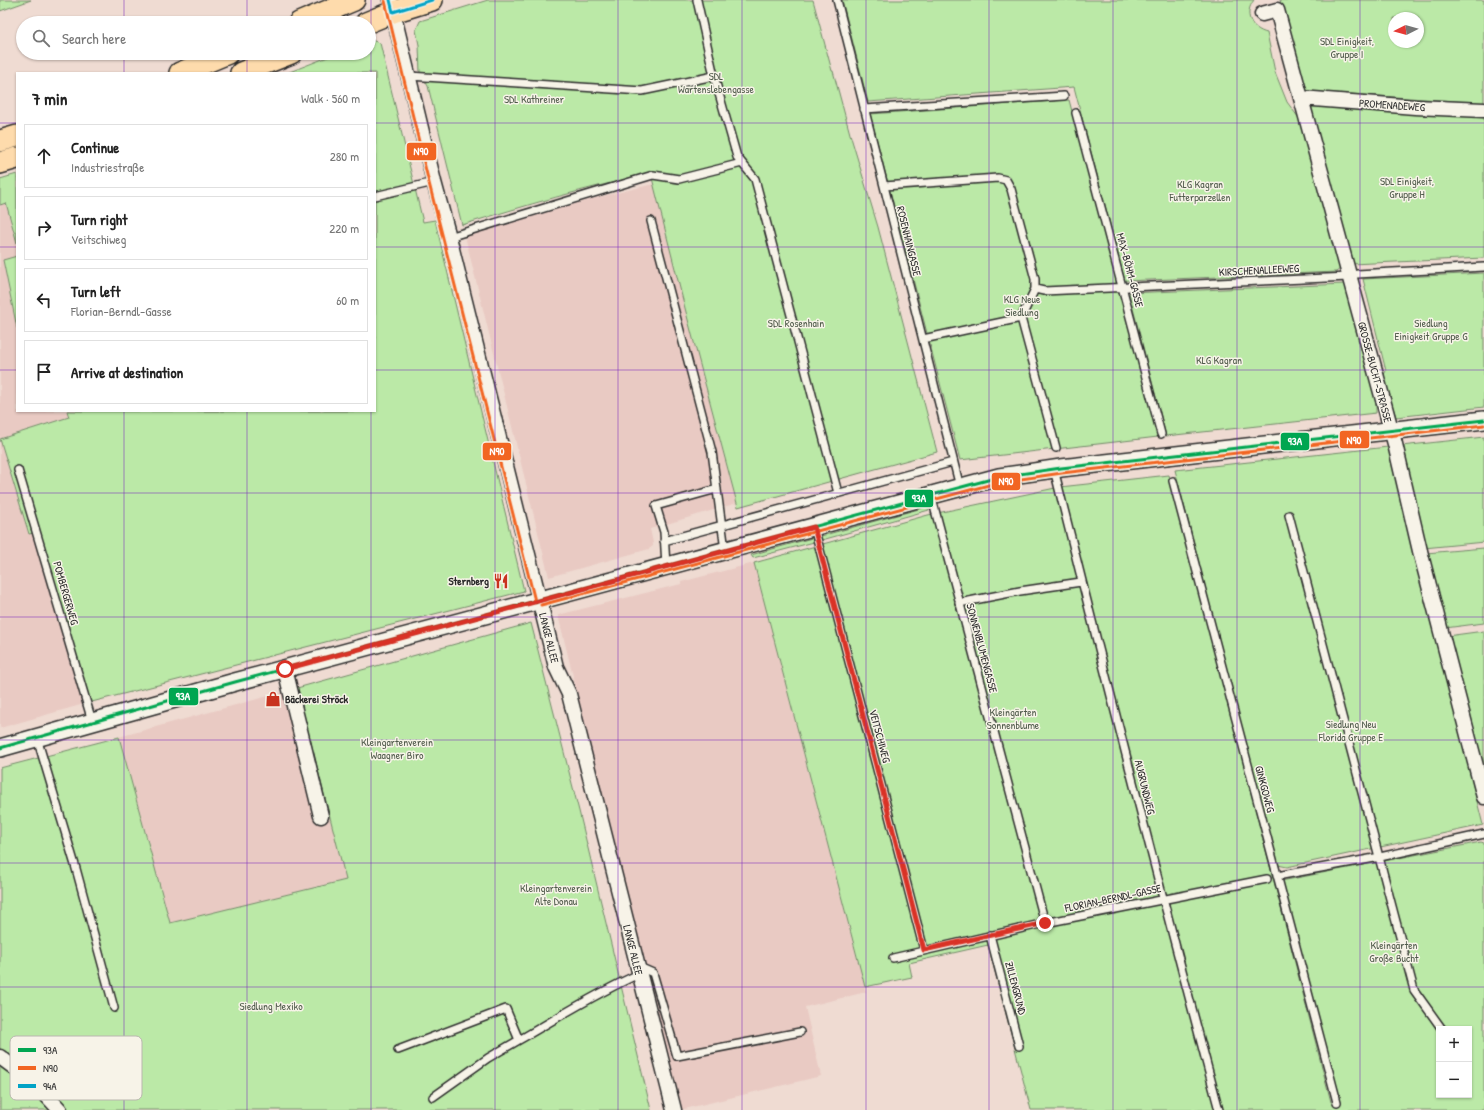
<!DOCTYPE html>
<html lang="en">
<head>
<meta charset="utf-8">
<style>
  body { margin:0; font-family:"Patrick Hand",sans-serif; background:#f6f6f6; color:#222 }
  .controls { position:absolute; right:12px; bottom:12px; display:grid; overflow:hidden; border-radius:0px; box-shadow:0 1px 3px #0004 }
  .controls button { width:36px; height:36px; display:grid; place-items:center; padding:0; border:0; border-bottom:1px solid #e0e0e0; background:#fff; color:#222; font:20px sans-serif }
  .compass { position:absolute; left:1388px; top:12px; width:36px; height:36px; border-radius:50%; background:#fff; box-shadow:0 1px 3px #0004; rotate:264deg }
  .stop { position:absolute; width:12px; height:12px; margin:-9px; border:3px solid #d93025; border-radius:50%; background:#fff }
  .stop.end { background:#d93025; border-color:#fff; box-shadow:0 1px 4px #0008 }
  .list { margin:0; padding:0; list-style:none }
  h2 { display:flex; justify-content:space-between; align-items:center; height:52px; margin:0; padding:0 16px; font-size:17px }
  h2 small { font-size:13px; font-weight:400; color:#767676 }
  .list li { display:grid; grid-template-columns:26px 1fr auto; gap:12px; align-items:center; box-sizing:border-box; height:64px; margin:0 8px 8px; padding:0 8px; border:1px solid #e0e0e0; border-radius:0px }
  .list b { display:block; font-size:15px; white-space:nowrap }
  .list p { margin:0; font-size:13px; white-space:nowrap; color:#767676 }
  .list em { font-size:13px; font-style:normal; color:#767676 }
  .icon { flex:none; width:22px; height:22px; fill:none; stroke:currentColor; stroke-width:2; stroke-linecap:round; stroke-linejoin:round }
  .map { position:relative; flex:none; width:1484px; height:1110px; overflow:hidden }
  .search { position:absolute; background:#fff; box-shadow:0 1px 3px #0004; left:16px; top:16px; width:360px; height:44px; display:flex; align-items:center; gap:10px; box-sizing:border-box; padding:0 14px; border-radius:22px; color:#767676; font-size:15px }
  .panel { position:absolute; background:#fff; box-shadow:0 1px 3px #0004; left:16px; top:72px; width:360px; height:340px; border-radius:0px }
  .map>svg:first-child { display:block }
</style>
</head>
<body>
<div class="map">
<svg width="1484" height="1110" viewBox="0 0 1484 1110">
  <rect width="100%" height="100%" fill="#efdbd2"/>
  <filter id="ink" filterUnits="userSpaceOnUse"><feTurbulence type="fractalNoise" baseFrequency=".025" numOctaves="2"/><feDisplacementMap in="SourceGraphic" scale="8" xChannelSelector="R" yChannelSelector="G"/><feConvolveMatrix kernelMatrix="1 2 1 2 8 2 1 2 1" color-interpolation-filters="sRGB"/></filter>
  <g filter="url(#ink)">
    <path fill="#e9cac3" d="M17 174V411H67L69 417 0 439 29 534 34 533 84 704 0 728V179Z
      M654 184 687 316 737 503 650 529 653 543V546L649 549 549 577 465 236 599 197Z
      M754 563 866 992 805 1007 821 1076 680 1110 558 615 681 584V582Z
      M297 688 347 880 170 923 119 737Z"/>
    <path fill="#bbe9a7" stroke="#738a69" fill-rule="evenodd" d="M0 0H31L0 11Z
      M488 0H813L832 71H833L850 134 878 227 937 452 738 507 687 316 651 174C587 187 524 206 462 225L428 86 420 73 419 45 416 30 420 21Z
      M842 0H1254C1243 14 1251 29 1267 33L1275 72 1287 102 1301 121 1340 269 1336 272 1125 281 1074 87 868 102Z
      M1280 0H1484V103L1305 91ZM1394 18H1418V42H1394Z
      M371 40 380 43 423 222 435 220 524 591 84 704 34 533 29 534 0 439 69 417 67 411H375V73H287L338 53H369V41Z
      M1069 100 1158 437 960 460 870 114Z
      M1308 105 1421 114 1484 117V258L1351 264Z
      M17 174V243L6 203 0 205V179Z
      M17 256V328L3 260Z
      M1484 273V407L1396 417 1383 376 1386 371 1363 279Z
      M1345 284 1376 402V413L1166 436 1129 293Z
      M1484 437V542L1424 548 1401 446Z
      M1388 447 1483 825 1287 867 1278 865 1252 768 1175 470Z
      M1169 475 1331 1102 1341 1101 1281 881 1481 842 1484 843V1110H1031L988 945 909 963 912 977 865 987 754 563 928 515 1060 487ZM1439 1029H1469V1095H1439Z
      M926 507 928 508 929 510 822 540 821 536Z
      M812 538 814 542 753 558 751 555Z
      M1484 548V623L1445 628 1426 553Z
      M531 623 579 811 651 1110H68L37 1077 0 1049V768L119 737 170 923 346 880 297 688Z
      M1484 631V779L1447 636Z
      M0 1067 33 1091 50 1110H0Z"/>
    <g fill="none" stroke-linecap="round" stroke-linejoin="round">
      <defs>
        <path id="service" d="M697 0 714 76 737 157 755 179 838 493
          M837 0 960 487
          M409 76 642 91 714 76
          M864 109 1064 96
          M1076 113 1161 434
          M884 186 998 178 1006 180 1011 189 1035 279V289L1021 318 1056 448
          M375 196 434 182
          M651 221 712 452 725 550
          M449 237 653 175 679 179 742 163
          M1035 289 1044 291 1349 277 1357 274 1484 267
          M923 339 1021 318
          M1054 469C1107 683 1162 897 1219 1110
          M18 470 92 721
          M1173 481 1337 1102
          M931 495 1045 923
          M1289 515 1414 990 1442 1029
          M814 527 924 950
          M664 541 953 462
          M666 566 664 532 656 506 717 489
          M959 603 1020 591 1081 582
          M37 738 75 865 114 1008
          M1277 876 1380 857 1484 834
          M990 935 1019 1046
          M893 958 1045 923 1267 879
          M637 966 653 973 677 1056 800 1032
          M398 1050 506 1009 519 1040C559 1017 598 992 639 974
          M433 1097 488 1058 519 1040"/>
        <path id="minor" d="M390 0 434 182 449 237 556 667 569 694 674 1110
          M1262 14 1277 10 1395 444 1420 551 1484 797
          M1301 98 1415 107 1484 110
          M285 669 321 816
          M0 1057 35 1083 60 1110"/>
        <path id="tertiary" d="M0 748 235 682 999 477 1061 468 1484 420"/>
        <path id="primary" d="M299 23 354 0
          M366 23 393 12 432 0
          M180 73 228 53
          M241 73 291 53
          M0 141 17 136
          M0 163 17 158"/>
      </defs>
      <use href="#service" stroke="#2b2b2b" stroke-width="10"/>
      <use href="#minor" stroke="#2b2b2b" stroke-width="17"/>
      <use href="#tertiary" stroke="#2b2b2b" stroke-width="20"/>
      <use href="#primary" stroke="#2b2b2b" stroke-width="24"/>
      <use href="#service" stroke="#f7f3e8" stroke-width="7"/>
      <use href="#minor" stroke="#f7f3e8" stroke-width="14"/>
      <use href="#tertiary" stroke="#f7f3e8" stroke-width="17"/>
      <use href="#primary" stroke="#fedbac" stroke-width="21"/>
      <defs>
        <path id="bus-1" d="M0 748 235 682 999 477 1061 468 1484 420"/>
        <path id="bus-2" d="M385 1 429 183 535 601
          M541 605 1000 482 1062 473 1484 425"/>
        <path id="bus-3" d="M390 0 393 12 432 0"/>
      </defs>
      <use href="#bus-1" stroke="#f7f3e8" stroke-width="6"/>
      <use href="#bus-2" stroke="#f7f3e8" stroke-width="6"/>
      <use href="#bus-3" stroke="#f7f3e8" stroke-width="6"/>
      <use href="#bus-1" stroke="#00a651" stroke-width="3"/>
      <use href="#bus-2" stroke="#f26522" stroke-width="3"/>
      <use href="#bus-3" stroke="#02a3c6" stroke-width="3"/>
    </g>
  </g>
  <g fill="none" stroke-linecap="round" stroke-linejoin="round" filter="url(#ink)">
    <path stroke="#d93025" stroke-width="5" d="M285 669 814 527 924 950 1045 923"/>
  </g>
  <path fill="none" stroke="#7b2cbf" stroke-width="1" stroke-opacity="0.55" d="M124 0V23M247 0V23M371 0V73M495 0V1110M618 0V1110M742 0V1110M866 0V1110M989 0V1110M1113 0V1110M1237 0V1110M1360 0V1110M124 53V73M247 53V73M0 123H17M375 123H1484M0 247H17M375 247H1484M0 370H17M375 370H1484M124 411V1110M247 411V1110M371 411V1110M0 493H1484M0 617H1484M0 740H1484M0 863H1484M0 987H1484"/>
  <defs>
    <symbol id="restaurant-bare" viewBox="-9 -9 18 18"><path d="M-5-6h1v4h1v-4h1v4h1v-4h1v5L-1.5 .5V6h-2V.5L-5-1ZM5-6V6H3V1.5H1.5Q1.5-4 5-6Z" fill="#c8321e" stroke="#f7f3e8" stroke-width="2.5" paint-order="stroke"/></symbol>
    <symbol id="shop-bare" viewBox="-9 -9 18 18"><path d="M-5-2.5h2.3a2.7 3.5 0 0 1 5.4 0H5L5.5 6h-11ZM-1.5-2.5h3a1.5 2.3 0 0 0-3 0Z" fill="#c8321e" stroke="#f7f3e8" stroke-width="2.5" paint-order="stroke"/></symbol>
  </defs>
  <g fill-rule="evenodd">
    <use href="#restaurant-bare" x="490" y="570" width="22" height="22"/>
    <use href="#shop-bare" x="262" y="688" width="22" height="22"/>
  </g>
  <g text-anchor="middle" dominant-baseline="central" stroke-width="3" stroke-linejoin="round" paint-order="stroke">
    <g font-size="11" fill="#4f5a4a" stroke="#f7f3e8">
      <text x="1347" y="41">SDL Einigkeit,<tspan x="1347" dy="13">Gruppe I</tspan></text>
      <text x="716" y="76">SDL<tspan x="716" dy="13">Wartenslebengasse</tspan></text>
      <text x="534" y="99">SDL Kathreiner</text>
      <text x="1407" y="181">SDL Einigkeit,<tspan x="1407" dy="13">Gruppe H</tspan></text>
      <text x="1200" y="184">KLG Kagran<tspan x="1200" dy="13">Futterparzellen</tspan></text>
      <text x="1022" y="299">KLG Neue<tspan x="1022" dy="13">Siedlung</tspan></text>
      <text x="796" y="323">SDL Rosenhain</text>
      <text x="1431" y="323">Siedlung<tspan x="1431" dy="13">Einigkeit Gruppe G</tspan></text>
      <text x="1219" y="360">KLG Kagran</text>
      <text x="1013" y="712">Kleingärten<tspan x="1013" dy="13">Sonnenblume</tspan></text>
      <text x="1351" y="724">Siedlung Neu<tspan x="1351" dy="13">Florida Gruppe E</tspan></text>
      <text x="397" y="742">Kleingartenverein<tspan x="397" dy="13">Waagner Biro</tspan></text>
      <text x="556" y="888">Kleingartenverein<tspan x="556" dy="13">Alte Donau</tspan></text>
      <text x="1394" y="945">Kleingärten<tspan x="1394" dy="13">Große Bucht</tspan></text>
      <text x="271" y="1006">Siedlung Mexiko</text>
    </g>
    <g font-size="11" fill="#2b2b2b" stroke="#f7f3e8">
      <text transform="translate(1392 105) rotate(4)">PROMENADEWEG</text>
      <text transform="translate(909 241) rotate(76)">ROSENHAINGASSE</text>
      <text transform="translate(1130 270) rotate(75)">MAX-BÖHM-GASSE</text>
      <text transform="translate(1259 270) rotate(-3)">KIRSCHENALLEEWEG</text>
      <text transform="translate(1375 372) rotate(75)">GROSSE-BUCHT-STRASSE</text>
      <text transform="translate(66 593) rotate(74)">POMBERGERWEG</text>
      <text transform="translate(549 638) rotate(76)">LANGE ALLEE</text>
      <text transform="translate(982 648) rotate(75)">SONNENBLUMENGASSE</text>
      <text transform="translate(880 736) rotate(75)">VEITSCHIWEG</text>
      <text transform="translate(1145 787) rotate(76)">AUGRUNDWEG</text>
      <text transform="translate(1265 789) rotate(75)">GINKGOWEG</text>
      <text transform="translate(1113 898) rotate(-12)">FLORIAN-BERNDL-GASSE</text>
      <text transform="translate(633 950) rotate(76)">LANGE ALLEE</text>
      <text transform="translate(1016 988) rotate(75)">ZILLENGRUND</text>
    </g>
    <g font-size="11" font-weight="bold" fill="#2b2b2b" stroke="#f7f3e8" text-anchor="end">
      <text x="489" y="581">Sternberg</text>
      <text x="285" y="699" text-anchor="start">Bäckerei Ströck</text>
    </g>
  </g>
  <rect x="10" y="1036" width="132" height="64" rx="6" fill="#f7f3e8" stroke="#bab7af" stroke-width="1"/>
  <rect x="18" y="1048" width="18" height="4" fill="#00a651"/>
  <rect x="18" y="1066" width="18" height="4" fill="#f26522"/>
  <rect x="18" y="1084" width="18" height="4" fill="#02a3c6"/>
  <g font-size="11" fill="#2b2b2b">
    <text x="43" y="1054">93A</text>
    <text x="43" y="1072">N90</text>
    <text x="43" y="1090">94A</text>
  </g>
  <g stroke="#f7f3e8" stroke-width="1.5">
    <rect x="406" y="142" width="31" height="19" rx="4" fill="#f26522"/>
    <rect x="1339" y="430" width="31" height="19" rx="4" fill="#f26522"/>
    <rect x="1280" y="432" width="30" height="19" rx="4" fill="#00a651"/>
    <rect x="482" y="442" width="30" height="19" rx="4" fill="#f26522"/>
    <rect x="991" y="472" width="30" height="19" rx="4" fill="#f26522"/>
    <rect x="904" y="489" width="30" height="19" rx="4" fill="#00a651"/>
    <rect x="168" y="687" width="31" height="19" rx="4" fill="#00a651"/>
  </g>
  <g font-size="11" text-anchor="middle" font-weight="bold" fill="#fff">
    <text x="421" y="155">N90</text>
    <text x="1354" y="444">N90</text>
    <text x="1295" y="445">93A</text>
    <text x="497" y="455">N90</text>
    <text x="1006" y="485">N90</text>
    <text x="919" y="502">93A</text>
    <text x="183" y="700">93A</text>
  </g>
</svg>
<div class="controls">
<button>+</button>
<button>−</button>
</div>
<svg class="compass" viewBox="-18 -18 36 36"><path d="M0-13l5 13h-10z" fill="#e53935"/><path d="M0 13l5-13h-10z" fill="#767676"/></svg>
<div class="stop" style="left:285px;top:669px"></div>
<div class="stop end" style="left:1045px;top:923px"></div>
<div class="search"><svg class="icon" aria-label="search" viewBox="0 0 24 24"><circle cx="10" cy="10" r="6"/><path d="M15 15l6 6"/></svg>Search here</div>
<section class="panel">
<h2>7 min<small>Walk · 560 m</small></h2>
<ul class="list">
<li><svg class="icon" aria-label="ahead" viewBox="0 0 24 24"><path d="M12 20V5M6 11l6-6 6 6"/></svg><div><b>Continue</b><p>Industriestraße</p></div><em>280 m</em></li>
<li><svg class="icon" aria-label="right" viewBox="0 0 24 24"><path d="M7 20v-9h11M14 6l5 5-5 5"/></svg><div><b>Turn right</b><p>Veitschiweg</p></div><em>220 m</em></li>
<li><svg class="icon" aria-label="left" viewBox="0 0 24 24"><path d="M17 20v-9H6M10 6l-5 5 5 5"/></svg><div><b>Turn left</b><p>Florian-Berndl-Gasse</p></div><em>60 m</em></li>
<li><svg class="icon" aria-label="arrive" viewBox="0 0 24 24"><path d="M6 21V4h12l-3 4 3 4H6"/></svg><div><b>Arrive at destination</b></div></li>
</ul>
</section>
</div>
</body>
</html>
